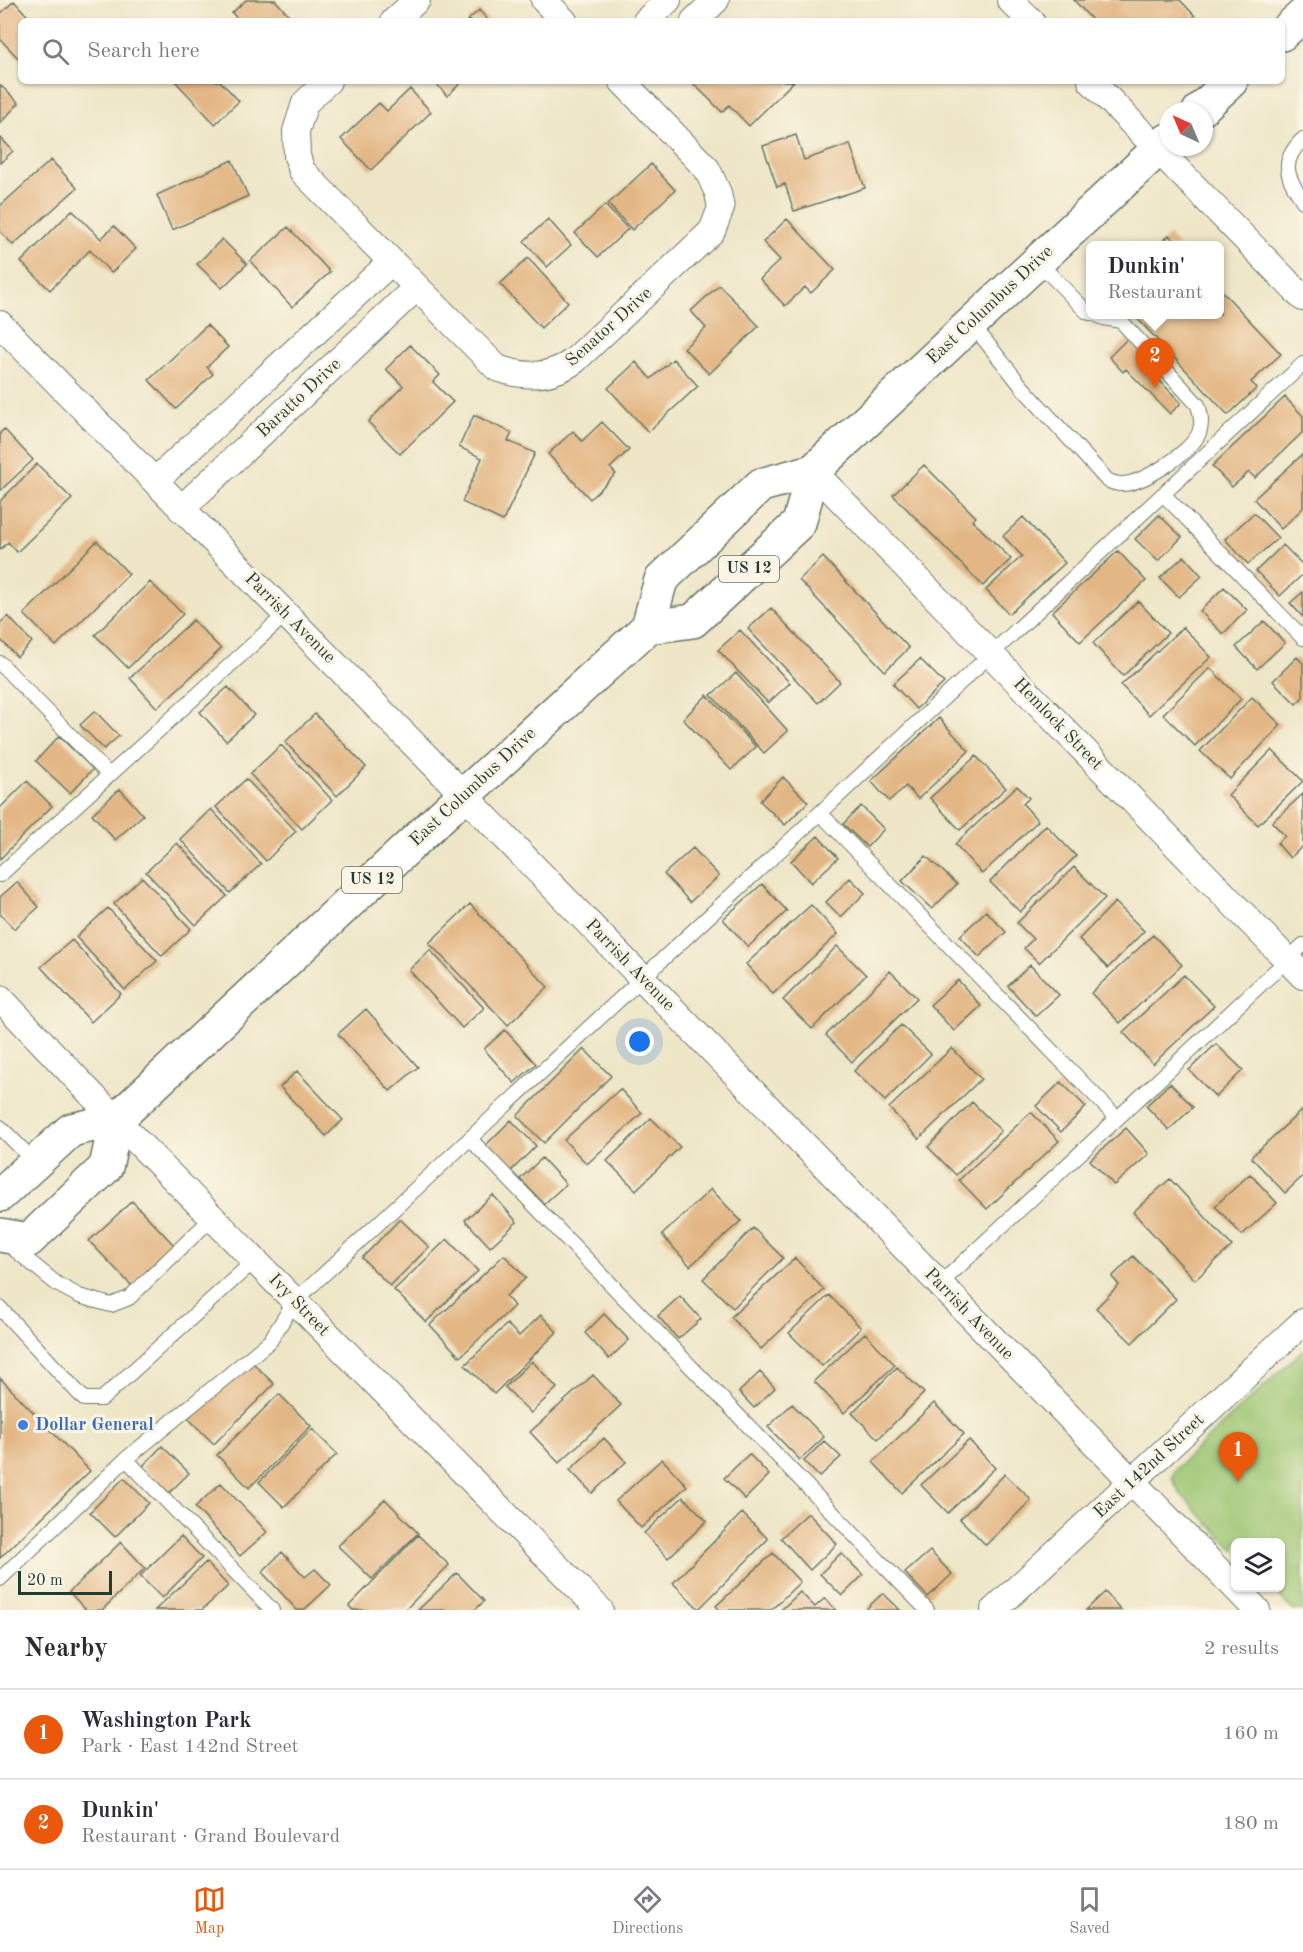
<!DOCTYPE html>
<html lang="en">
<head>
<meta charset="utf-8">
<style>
  body { margin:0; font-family:"Old Standard TT",serif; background:#f2f2f3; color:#2b2b33 }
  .controls { position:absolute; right:18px; bottom:18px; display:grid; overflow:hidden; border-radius:9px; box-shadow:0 2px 4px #0004 }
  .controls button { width:54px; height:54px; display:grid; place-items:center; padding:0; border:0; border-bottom:2px solid #e1e1e2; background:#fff; color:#2b2b33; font:30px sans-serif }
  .compass { position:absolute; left:1159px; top:102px; width:54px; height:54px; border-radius:50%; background:#fff; box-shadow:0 2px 4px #0004; rotate:316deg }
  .scale { position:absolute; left:18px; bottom:15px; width:94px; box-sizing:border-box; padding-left:6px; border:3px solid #1f3d34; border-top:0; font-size:16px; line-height:21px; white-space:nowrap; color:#1f3d34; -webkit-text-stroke:4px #fcf5e5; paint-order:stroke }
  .you { position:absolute; left:640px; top:1042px; width:21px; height:21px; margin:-15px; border:4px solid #fff; border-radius:50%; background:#1a73e8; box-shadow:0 0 0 9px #1a73e833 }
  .badge { display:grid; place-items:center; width:39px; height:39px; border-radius:50%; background:#ea580c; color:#fff; font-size:20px; font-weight:700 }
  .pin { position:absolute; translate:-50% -50px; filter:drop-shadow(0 2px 3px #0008) }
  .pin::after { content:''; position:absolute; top:32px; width:21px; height:18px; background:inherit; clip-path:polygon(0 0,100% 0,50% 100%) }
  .popup { position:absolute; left:1086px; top:241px; width:138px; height:78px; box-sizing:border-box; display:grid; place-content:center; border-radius:9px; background:#fff; filter:drop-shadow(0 2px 4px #0005); font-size:20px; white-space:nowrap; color:#7c7c81 }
  .popup b { font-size:22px; color:#2b2b33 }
  .popup::after { content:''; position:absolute; left:50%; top:100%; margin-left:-12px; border:12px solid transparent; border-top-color:#fff }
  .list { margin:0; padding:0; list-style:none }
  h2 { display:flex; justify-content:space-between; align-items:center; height:78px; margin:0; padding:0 24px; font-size:26px }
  h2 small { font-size:20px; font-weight:400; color:#7c7c81 }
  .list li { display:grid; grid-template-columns:39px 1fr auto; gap:18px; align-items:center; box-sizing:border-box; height:90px; padding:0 24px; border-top:2px solid #e1e1e2 }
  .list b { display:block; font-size:22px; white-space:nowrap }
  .list p { margin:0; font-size:20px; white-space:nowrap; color:#7c7c81 }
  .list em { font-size:20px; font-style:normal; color:#7c7c81 }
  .icon { flex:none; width:33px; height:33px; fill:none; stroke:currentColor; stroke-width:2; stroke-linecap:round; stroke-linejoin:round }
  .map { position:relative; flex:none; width:1303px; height:1610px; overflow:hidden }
  .search { position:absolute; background:#fff; box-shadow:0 2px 4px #0004; left:18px; right:18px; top:18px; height:66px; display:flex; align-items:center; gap:15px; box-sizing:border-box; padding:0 21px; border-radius:9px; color:#7c7c81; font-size:22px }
  .sheet { height:258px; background:#fff }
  nav { display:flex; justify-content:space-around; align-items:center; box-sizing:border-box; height:84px; border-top:2px solid #e1e1e2; background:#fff; font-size:16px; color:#7c7c81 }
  nav a { display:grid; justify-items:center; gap:3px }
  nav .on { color:#ea580c }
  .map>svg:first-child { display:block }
</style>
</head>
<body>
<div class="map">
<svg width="1303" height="1610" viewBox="0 0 1303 1610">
  <rect width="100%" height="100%" fill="#fcf5e5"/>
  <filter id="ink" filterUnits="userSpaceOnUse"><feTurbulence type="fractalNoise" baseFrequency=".0167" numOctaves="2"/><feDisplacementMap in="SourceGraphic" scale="12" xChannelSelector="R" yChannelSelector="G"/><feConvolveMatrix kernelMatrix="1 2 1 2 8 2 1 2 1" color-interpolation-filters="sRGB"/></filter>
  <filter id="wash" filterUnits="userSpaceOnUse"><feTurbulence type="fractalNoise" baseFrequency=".008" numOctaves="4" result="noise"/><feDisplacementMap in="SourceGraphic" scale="24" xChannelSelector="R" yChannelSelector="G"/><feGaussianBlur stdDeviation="1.35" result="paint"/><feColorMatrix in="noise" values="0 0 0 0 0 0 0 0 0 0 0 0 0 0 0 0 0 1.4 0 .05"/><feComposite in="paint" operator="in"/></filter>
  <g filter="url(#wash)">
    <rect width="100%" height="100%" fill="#eee6c7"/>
    <path fill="#9dc673" stroke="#5e8254" stroke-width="1.5" d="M1303 1350V1610H1293L1271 1588H1280V1542H1236L1235 1551 1179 1492 1172 1478 1174 1471 1182 1462Z"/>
    <g id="blocks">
      <path fill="#e3b785" d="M246 0H275L294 21H240L232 13Z
        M1074 0H1180L1195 16 1189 21H1093Z
        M14 1 32 21H21V61L0 39V14Z
        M479 10 489 21H467Z
        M175 81H220L239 101 215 124Z
        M434 81H463L447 96Z
        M695 81H794L749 126 729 105 722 112 693 83Z
        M0 85 19 103 0 123Z
        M410 89 431 112 371 170 341 139 379 103 387 111Z
        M796 135 804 160 850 144 865 188 794 211 785 184 777 187 763 146Z
        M0 137 13 151 0 163Z
        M51 160 77 188 13 245 0 231V206Z
        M232 160 248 196 172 230 157 195Z
        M651 164 675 190 632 230 608 204Z
        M605 205 628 229 598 257 575 233Z
        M72 210 101 239 114 226 136 249 111 273 90 250 50 290 21 262Z
        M548 219 571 245 547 267 524 241Z
        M787 219 835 270 811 293 805 287 785 306 760 279 780 260 763 242Z
        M288 227 330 272 292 307 250 261Z
        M1169 235 1179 246H1158Z
        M222 239 247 264 222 288 197 264Z
        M528 258 568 302 541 328 500 284Z
        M719 285 759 326 709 374 684 348 706 328 691 311Z
        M1220 289 1281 354 1251 382 1257 388 1228 415 1133 314H1220Z
        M207 325 228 347 207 367 213 374 176 409 149 380Z
        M1128 338 1144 354 1139 359 1181 403 1170 414 1126 369 1123 372 1109 357Z
        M410 345 440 375 433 382 453 402 400 454 368 422 403 386 386 369Z
        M673 359 698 386 648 432 608 388 636 362 651 379Z
        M1285 397 1303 416V432L1255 478 1249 472 1232 487 1212 466Z
        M474 415 512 433 508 441 535 453 503 521 462 502 482 458 459 447Z
        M602 422 629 450 610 468 616 474 590 499 548 454 573 431 582 441Z
        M4 429 33 460 0 491V433Z
        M1303 454V508L1281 529 1254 499Z
        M37 464 72 499 17 552 8 542 0 550V501Z
        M924 465 976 517 972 520 1011 559 983 586 893 495Z
        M1254 513 1278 538 1248 564 1225 539Z
        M1159 515 1182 537 1158 561 1135 539Z
        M1023 517 1065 563 1009 614 986 590 1022 556 1003 536Z
        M97 541 129 574 56 646 24 614Z
        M1283 545 1303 565V574L1280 596 1256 571Z
        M1118 551 1146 581 1080 642 1052 612Z
        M1184 556 1202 576 1179 597 1160 578Z
        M823 557 909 648 885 671 799 580Z
        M150 582 183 614 128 668 95 635Z
        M1224 587 1247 610 1223 634 1200 611Z
        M1303 592V617L1290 603Z
        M1138 601 1168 633 1123 676 1093 643Z
        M771 608 840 682 818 703 748 629Z
        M8 616 32 642 17 657 0 639V623Z
        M193 620 221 649 157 708 130 678Z
        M1264 621 1285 643 1257 669 1236 647Z
        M1183 627 1211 657 1149 715 1121 685Z
        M740 630 790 683 768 703 718 650Z
        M1297 657 1303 663V697L1296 704 1273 681Z
        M920 659 944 683 916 709 893 684Z
        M1210 668 1241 699 1195 746 1163 714Z
        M736 673 788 731 764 753 711 695Z
        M228 687 254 715 226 741 200 712Z
        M707 695 756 747 731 770 683 719Z
        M1252 697 1281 725 1230 779 1200 751Z
        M95 711 119 736 104 749 80 725Z
        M315 714 366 767 337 796 285 742Z
        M939 718 969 751 918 799 906 786 889 801 871 781Z
        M59 736 93 769 70 793 36 761Z
        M281 745 332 800 302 829 250 774Z
        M1272 750 1303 781 1258 825 1228 795Z
        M976 756 1006 788 960 830 930 798Z
        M783 777 808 802 785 825 760 801Z
        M246 779 296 831 266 861 216 807Z
        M27 781 52 806 0 859V808Z
        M1017 786 1029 798 1023 804 1038 821 982 874 955 844Z
        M120 789 143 815 115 840 92 814Z
        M1303 794V846L1290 858 1277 843 1285 836 1272 822Z
        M861 806 884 829 867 847 843 824Z
        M211 809 261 864 230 893 180 839Z
        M1046 825 1076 856 1020 912 990 882Z
        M818 836 838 858 811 883 791 861Z
        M177 843 227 896 196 925 146 872Z
        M693 848 719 876 690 902 664 874Z
        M926 856 957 884 932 909 902 881Z
        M1074 867 1105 898 1039 963 1024 948 1033 939 1017 923Z
        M142 877 191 929 162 956 114 904Z
        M850 878 865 893 841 917 826 902Z
        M17 882 39 907 14 929 0 914V897Z
        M762 884 787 911 748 947 723 919Z
        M1115 902 1144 931 1108 968 1079 939Z
        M470 904 548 987 508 1025 429 943Z
        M811 905 838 934 773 994 746 964Z
        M108 908 157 961 125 990 76 937Z
        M986 911 1006 932 979 957 960 936Z
        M1153 935 1182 965 1120 1023 1091 993Z
        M72 940 121 994 91 1022 41 967Z
        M837 946 866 975 812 1029 783 1000Z
        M430 950 484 1008 462 1028 409 970Z
        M1030 965 1059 995 1036 1016 1008 986Z
        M890 971 917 998 852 1062 826 1035Z
        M1184 975 1214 1006 1153 1064 1123 1032Z
        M958 980 981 1006 954 1031 930 1005Z
        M366 1009 418 1067 390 1091 338 1034Z
        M901 1025 931 1054 885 1101 854 1071Z
        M505 1030 536 1064 514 1083 484 1049Z
        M1216 1044 1243 1070 1216 1097 1189 1070Z
        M952 1048 981 1079 919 1139 889 1108Z
        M584 1049 611 1076 544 1143 517 1116Z
        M297 1071 343 1120 326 1136 280 1087Z
        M1061 1082 1086 1107 1061 1132 1036 1106Z
        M1170 1083 1193 1107 1169 1130 1146 1106Z
        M620 1089 642 1113 587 1164 564 1140Z
        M972 1102 1001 1131 956 1175 928 1147Z
        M1301 1111 1303 1176 1285 1193 1251 1157Z
        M1031 1112 1059 1141 987 1209 959 1180Z
        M651 1118 680 1147 636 1190 607 1161Z
        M511 1120 536 1146 510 1172 484 1147Z
        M1126 1128 1149 1154 1114 1185 1090 1160Z
        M542 1158 566 1184 544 1204 520 1179Z
        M1250 1174 1277 1203 1242 1235 1215 1206Z
        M1170 1179 1232 1246 1195 1280 1133 1212Z
        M711 1189 741 1221 690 1266 662 1235Z
        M493 1195 517 1222 490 1247 465 1220Z
        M132 1201 174 1245 132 1286 89 1241Z
        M400 1219 429 1247 390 1286 362 1258Z
        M753 1228 783 1258 733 1308 703 1279Z
        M447 1239 478 1271 426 1322 394 1290Z
        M504 1255 526 1278 506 1296 514 1306 460 1357 430 1325Z
        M1133 1256 1176 1299 1132 1343 1096 1308 1119 1285 1112 1277Z
        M795 1258 824 1290 761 1349 731 1317Z
        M829 1295 861 1328 822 1366 789 1333Z
        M680 1296 701 1319 678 1339 658 1316Z
        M604 1314 629 1340 609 1359 585 1333Z
        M541 1315 557 1332 494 1394 465 1365 507 1324 519 1336Z
        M865 1333 895 1365 844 1413 814 1381Z
        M249 1359 274 1384 214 1444 188 1418Z
        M532 1361 557 1388 531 1413 505 1387Z
        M897 1367 924 1393 878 1439 852 1413Z
        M760 1372 775 1388 754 1408 739 1392Z
        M593 1375 621 1405 559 1463 530 1432Z
        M0 1378 90 1471 0 1558Z
        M279 1394 311 1426 249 1488 217 1455Z
        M934 1403 964 1434 902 1493 873 1462Z
        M792 1404 824 1437 800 1460 768 1427Z
        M312 1429 337 1454 284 1507 259 1482Z
        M604 1438 626 1462 592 1493 570 1470Z
        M969 1440 995 1468 948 1513 921 1485Z
        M824 1441 841 1457 819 1477 804 1461Z
        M162 1446 189 1473 169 1493 142 1467Z
        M749 1454 769 1475 745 1499 724 1478Z
        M662 1459 687 1486 641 1528 616 1501Z
        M1005 1474 1031 1500 986 1545 960 1519Z
        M124 1478 149 1503 115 1537 90 1512Z
        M221 1483 267 1532 240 1556 195 1507Z
        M683 1497 707 1521 668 1558 644 1533Z
        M385 1499 418 1533 372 1579 338 1546Z
        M742 1513 768 1539 699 1609 673 1583Z
        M808 1513 837 1544 810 1570 781 1538Z
        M418 1535 449 1565 405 1610H353L349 1606Z
        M181 1536 202 1558 162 1598 140 1576Z
        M121 1542 145 1568 102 1610H86L69 1592Z
        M930 1551 952 1574 928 1597 905 1573Z
        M282 1552 305 1577 315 1569 331 1585 304 1610H297L262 1572Z
        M773 1553 800 1582 771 1610H720L716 1606Z
        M841 1553 863 1575 842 1596 820 1574Z
        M206 1562 228 1586 202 1610H155Z
        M457 1573 484 1601 475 1610H418Z
        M800 1592 815 1607 825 1598 836 1610H781Z
        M1105 1592 1121 1610H1086Z
        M883 1593 900 1610H869L867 1608Z"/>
    </g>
  </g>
  <g filter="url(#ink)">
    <use href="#blocks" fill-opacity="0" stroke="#677867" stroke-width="1.5"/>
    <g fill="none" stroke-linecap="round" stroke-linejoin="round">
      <defs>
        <path id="service" d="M1303 139C1279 162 1287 177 1303 201
          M1037 261 1086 311 1090 313
          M971 323 1023 388 1107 480C1111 482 1117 484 1121 484 1142 485 1191 452 1199 433 1203 423 1201 414 1198 405L1121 321 1104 318 1095 314
          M1163 494 1303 638
          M0 663 109 775
          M820 813 1117 1118
          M0 875 286 614
          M0 1127 36 1163
          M470 1139 927 1610
          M9 1245 57 1284 79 1296 111 1305 129 1298 213 1217
          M940 1284 1303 945
          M0 1308 84 1399H102L255 1260
          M126 1459 272 1610
          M0 1579 126 1459 270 1341 295 1301 1303 364"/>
        <path id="minor" d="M544 0 564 21
          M1010 0 1031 21
          M394 21 417 0
          M646 21 668 0
          M694 21 716 0
          M328 81 305 103 296 131 297 156 302 171 497 368C525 378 550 378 574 361L712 231 721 208 718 193 707 169 622 81
          M1091 81 1303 298
          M0 324 464 795 1257 1610
          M813 471 1303 976
          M155 481 391 262
          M181 509 417 287
          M0 998 116 1120 600 1610
          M994 1610 1303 1322"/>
        <path id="primary" d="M1282 34 1303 15
          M1199 111 1231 81
          M648 627 693 621 799 523 813 471
          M0 1195 71 1130 116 1120 464 795 648 627 661 580 761 485 813 471 1168 140
          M0 1235 29 1240 106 1167 116 1120"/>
      </defs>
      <use href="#service" stroke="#677867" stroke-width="16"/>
      <use href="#minor" stroke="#677867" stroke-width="28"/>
      <use href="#primary" stroke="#677867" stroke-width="36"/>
      <use href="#service" stroke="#fff" stroke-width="14"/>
      <use href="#minor" stroke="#fff" stroke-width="26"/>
      <use href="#primary" stroke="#fff" stroke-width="33"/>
    </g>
  </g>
  <circle fill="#3f7fe0" stroke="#fcf5e5" stroke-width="2" cx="23" cy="1425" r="6"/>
  <g text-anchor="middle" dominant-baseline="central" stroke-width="6" stroke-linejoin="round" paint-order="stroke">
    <g fill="#fcf5e5" stroke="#617469" stroke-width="1.5">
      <rect x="719" y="556" width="60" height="26" rx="4.5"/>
      <rect x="342" y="867" width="60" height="26" rx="4.5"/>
    </g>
    <g font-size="16" font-weight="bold" fill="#1f3d34">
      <text x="749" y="569">US 12</text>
      <text x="372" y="880">US 12</text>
    </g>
    <g font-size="18" fill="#1f3d34" stroke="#fcf5e5">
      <text transform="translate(990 305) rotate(-43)">East Columbus Drive</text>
      <text transform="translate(609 327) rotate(-42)">Senator Drive</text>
      <text transform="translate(299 398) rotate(-43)">Baratto Drive</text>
      <text transform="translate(290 618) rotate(45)">Parrish Avenue</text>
      <text transform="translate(1058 724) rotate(46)">Hemlock Street</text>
      <text transform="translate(473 787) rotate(-43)">East Columbus Drive</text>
      <text transform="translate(630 965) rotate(46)">Parrish Avenue</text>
      <text transform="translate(299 1305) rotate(46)">Ivy Street</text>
      <text transform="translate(969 1314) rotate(46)">Parrish Avenue</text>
      <text transform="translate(1149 1466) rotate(-43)">East 142nd Street</text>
    </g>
    <g font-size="18" font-weight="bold" fill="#366cbe" stroke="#fcf5e5" text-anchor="start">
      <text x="35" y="1425">Dollar General</text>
    </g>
  </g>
</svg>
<div class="controls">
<button><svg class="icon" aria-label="layers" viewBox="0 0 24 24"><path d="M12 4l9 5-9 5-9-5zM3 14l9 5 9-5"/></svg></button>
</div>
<svg class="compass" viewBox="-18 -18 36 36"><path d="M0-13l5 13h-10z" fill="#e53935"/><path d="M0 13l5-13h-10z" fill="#7c7c81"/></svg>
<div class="scale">20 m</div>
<div class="you"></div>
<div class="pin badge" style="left:1238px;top:1482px">1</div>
<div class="pin badge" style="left:1155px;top:388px">2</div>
<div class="popup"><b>Dunkin'</b>Restaurant</div>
<div class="search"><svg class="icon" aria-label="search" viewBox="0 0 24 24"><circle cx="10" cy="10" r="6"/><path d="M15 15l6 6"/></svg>Search here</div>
</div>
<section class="sheet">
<h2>Nearby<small>2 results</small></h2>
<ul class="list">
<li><span class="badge">1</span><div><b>Washington Park</b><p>Park · East 142nd Street</p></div><em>160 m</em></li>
<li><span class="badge">2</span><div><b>Dunkin'</b><p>Restaurant · Grand Boulevard</p></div><em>180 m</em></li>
</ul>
</section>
<nav>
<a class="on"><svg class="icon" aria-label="map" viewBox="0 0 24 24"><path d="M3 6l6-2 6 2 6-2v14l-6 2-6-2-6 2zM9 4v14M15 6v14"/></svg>Map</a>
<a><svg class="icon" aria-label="directions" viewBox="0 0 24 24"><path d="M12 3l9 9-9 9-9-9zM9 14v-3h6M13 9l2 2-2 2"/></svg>Directions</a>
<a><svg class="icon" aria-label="saved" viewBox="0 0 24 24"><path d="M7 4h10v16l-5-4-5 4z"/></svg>Saved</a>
</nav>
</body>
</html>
